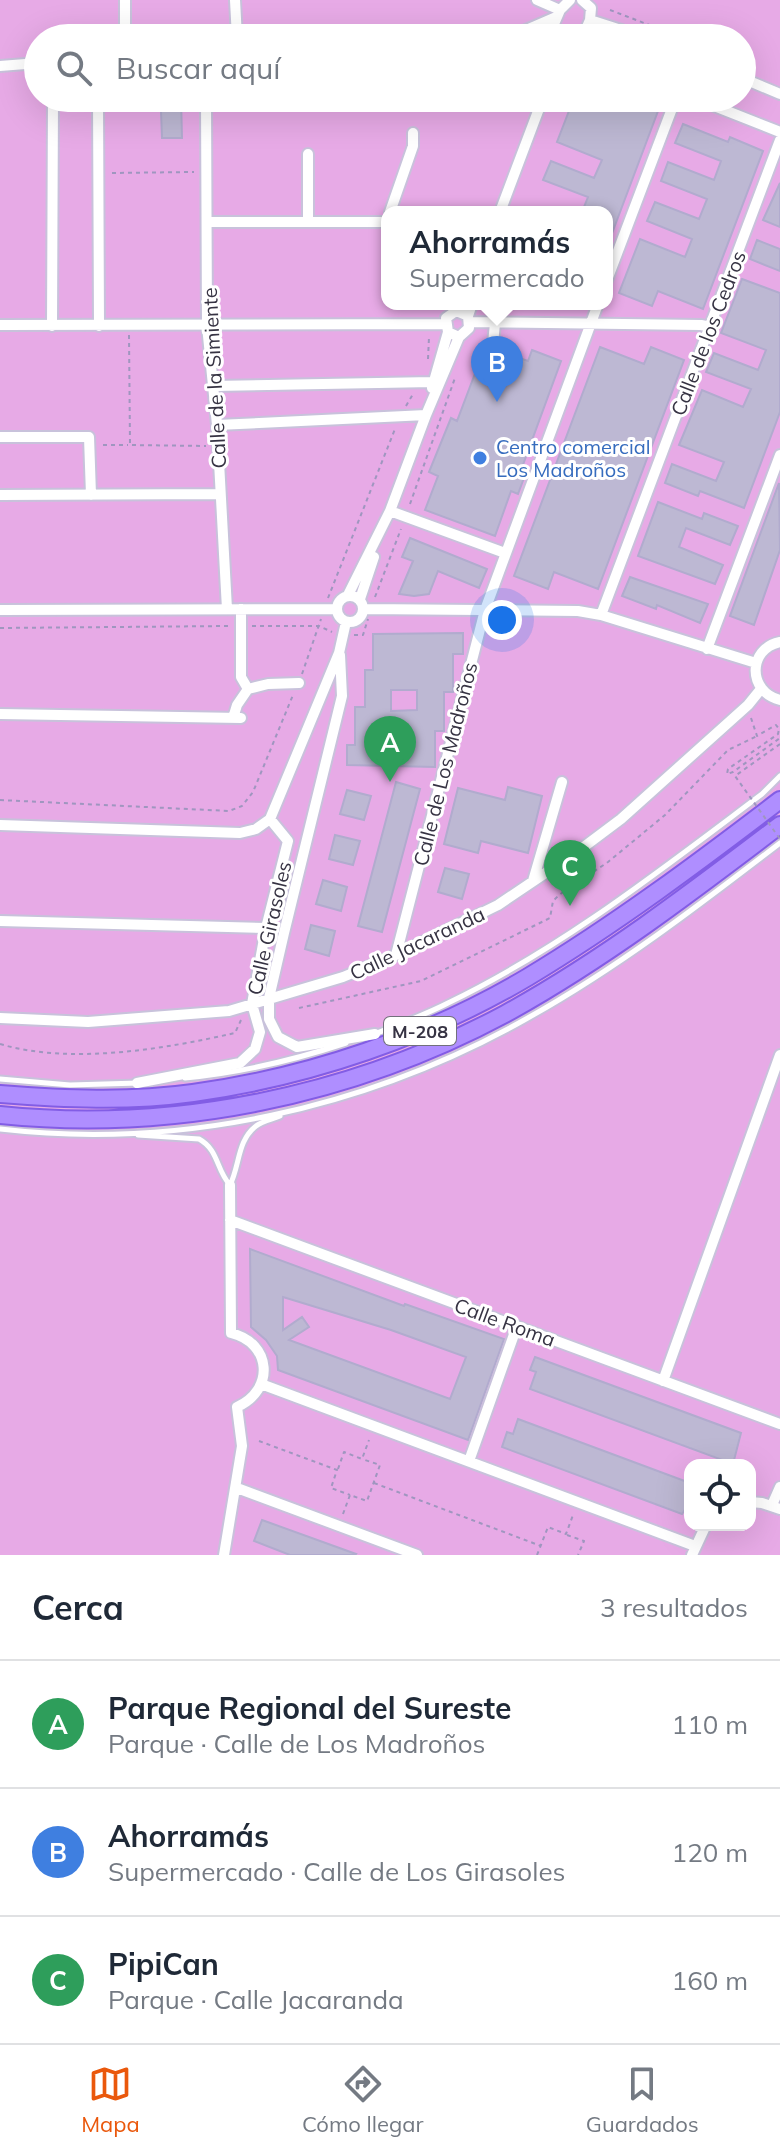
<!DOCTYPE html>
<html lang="es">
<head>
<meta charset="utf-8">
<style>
  body { margin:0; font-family:Mulish,sans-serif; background:#f2f2f3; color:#1f2937 }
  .controls { position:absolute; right:24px; bottom:24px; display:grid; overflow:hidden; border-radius:16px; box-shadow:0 8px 32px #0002 }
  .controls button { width:72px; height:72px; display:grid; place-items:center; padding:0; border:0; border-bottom:2px solid #e0e1e3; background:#fff; color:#1f2937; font:40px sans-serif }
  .you { position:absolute; left:502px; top:620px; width:28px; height:28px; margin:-20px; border:6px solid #fff; border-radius:50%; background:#1a73e8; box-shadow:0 0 0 12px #1a73e833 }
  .badge { display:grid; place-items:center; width:52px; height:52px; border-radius:50%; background:#ea580c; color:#fff; font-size:26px; font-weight:700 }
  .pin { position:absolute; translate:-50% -66px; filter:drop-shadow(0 2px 4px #0008) }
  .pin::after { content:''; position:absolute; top:42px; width:28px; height:24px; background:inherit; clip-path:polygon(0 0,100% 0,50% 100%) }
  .popup { position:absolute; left:381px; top:206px; width:232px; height:104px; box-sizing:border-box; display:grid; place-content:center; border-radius:16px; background:#fff; filter:drop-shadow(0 2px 6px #0005); font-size:26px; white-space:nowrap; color:#747a83 }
  .popup b { font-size:30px; color:#1f2937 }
  .popup::after { content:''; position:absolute; left:50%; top:100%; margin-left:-16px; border:16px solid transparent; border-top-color:#fff }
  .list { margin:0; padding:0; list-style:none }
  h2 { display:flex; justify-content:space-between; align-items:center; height:104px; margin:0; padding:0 32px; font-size:34px }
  h2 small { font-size:26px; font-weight:400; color:#747a83 }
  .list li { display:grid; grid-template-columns:52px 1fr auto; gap:24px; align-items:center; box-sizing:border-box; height:128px; padding:0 32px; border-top:2px solid #e0e1e3 }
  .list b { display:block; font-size:30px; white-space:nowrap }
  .list p { margin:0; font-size:26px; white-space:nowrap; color:#747a83 }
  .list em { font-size:26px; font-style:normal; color:#747a83 }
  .icon { flex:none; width:44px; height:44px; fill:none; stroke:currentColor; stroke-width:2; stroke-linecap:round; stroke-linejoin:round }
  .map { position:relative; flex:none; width:780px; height:1555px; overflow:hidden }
  .search { position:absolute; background:#fff; box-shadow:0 8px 32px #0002; left:24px; right:24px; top:24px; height:88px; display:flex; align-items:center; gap:20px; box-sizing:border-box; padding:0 28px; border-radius:44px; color:#747a83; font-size:30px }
  .sheet { height:488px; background:#fff }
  nav { display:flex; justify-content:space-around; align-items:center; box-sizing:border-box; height:112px; border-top:2px solid #e0e1e3; background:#fff; font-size:22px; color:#747a83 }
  nav a { display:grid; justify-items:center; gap:4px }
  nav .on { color:#ea580c }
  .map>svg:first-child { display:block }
</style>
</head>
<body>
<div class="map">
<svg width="780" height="1555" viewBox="0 0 780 1555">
  <rect width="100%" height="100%" fill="#e6e2f2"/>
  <path fill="#e7aae6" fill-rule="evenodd" d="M0 0H780V1555H0ZM38 38H742V98H38ZM387 212H607V304H387ZM690 1465H750V1525H690Z"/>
  <path fill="#bdb8d3" stroke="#b1abce" stroke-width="2" fill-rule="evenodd" d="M123 98H181L182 138H162L161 111 123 110Z
    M574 98H604L622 105 626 98 658 111 608 244 607 212H582L588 197 543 180 551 161 594 178 602 160 557 142Z
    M683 124 728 142 730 137 763 151 703 309 658 291 652 306 619 293 640 239 685 257 692 239 647 221 655 202 699 219 707 199 661 181 668 162 714 180 721 161 675 143Z
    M780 183V227L763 220Z
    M757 240 780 249V271L750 259Z
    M742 279 780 293V412L744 508 700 491 698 496 665 483 672 464 716 481 724 462 679 445 702 390 743 407 751 389 706 372 714 353 758 370 766 350 721 333Z
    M600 347 644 364 651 347 684 360 598 589 554 572 548 589 514 576Z
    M532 350 561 361 520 473 525 475 518 494 511 491 495 536 425 510 438 476 429 472 451 418 457 421 482 355 496 360 499 351 528 361Z
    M779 483 780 550 754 625 730 616Z
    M658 502 702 519 704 513 738 526 730 545 686 528 679 547 723 565 715 584 638 556Z
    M410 538 487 569 479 588 438 571 429 594 414 596 399 594 413 561 402 557Z
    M630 577 708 604 700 623 657 605 656 609 622 596Z
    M463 633V654H453V692H444V731H435V767L347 765V745H355V707H365V670H373V634ZM391 690H417V710L391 711ZM382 727H408V746H382Z
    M396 782 420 789 382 932 358 926Z
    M508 787 542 796 528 853 481 841 478 853 444 844 458 788 505 800Z
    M347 790 371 796 364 820 340 814Z
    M335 835 360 841 353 865 329 859Z
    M445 868 469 874 462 899 438 892Z
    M323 880 347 887 341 911 316 904Z
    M311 925 335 931 329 956 305 949Z
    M250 1249 404 1306 405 1304 504 1339 468 1440 278 1370 277 1356 266 1340 251 1327ZM283 1297 391 1330 466 1357 450 1399 289 1340 309 1327 302 1317 283 1330Z
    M535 1357 741 1433 733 1464 530 1389 536 1372 530 1370Z
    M518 1419 690 1483V1502L682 1514 502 1447 507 1432 513 1434Z
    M262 1520 356 1554 355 1555H290L254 1541Z"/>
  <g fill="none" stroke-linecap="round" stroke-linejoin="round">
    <defs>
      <path id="lane" d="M375 1034C399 1024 425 1015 448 1003 562 948 662 869 762 794L780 776
        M185 1078C239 1073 294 1060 346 1043
        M0 1079 70 1085 139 1083
        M0 1129C181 1150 368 1108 526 1019 616 969 698 906 780 843
        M138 1135 199 1139C219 1150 216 1170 230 1185 240 1165 237 1141 256 1126 262 1121 273 1119 280 1116"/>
      <path id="street" d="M125 0V38
        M235 0 237 38
        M537 0 560 10
        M590 20 646 38
        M482 38 512 36 556 17
        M563 38 558 34 554 24 560 10 570 0
        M582 38 590 20 591 8 582 0
        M0 66 38 63
        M742 78 780 94
        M98 98 99 326
        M206 98 207 326 217 425 227 609
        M694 98 780 132
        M390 212 413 146V133
        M500 212 543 98
        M209 222H387
        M308 222V154
        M607 280 676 98
        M468 316 472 304
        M470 322 701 325 711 327
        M0 325 445 324
        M52 326 53 98
        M493 344 495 323
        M213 386 433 382
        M432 388 448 332 446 318 456 311 468 316 469 328 459 337 448 332
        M217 425 426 415
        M0 437H89L91 495
        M0 495 220 494
        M390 511 505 553
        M348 595 390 511 426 415 459 337
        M337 609a13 13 0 1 1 26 0a13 13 0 1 1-26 0Z
        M360 599 374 557
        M241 609V677L248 689
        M364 609 578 611 601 615 756 663
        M0 610 336 609
        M601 615 780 140
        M780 642C747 649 748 692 780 700
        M707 649 780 455
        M340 655 342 696 284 933 269 998V1019L278 1037 297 1047 375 1034
        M0 714 241 718
        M233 718 237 705 248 689 268 684 299 683
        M0 825 240 833 256 829 270 819
        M533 881 562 782
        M0 921 266 928
        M396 955 485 610 598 304
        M0 1018 88 1022 229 1011 343 977 396 955 498 905 581 849 621 819 748 705 761 689
        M137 1083 240 1063 255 1049 260 1032 252 1004 266 928 288 841 270 819 339 653 346 622
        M230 1220 780 1424
        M663 1381 780 1055
        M261 1384 695 1546
        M469 1461 517 1326
        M237 1488 417 1555
        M750 1502 762 1503 780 1509
        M772 1505 780 1487
        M224 1555 242 1446 237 1407C275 1390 272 1343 231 1333L230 1185
        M692 1555 706 1525"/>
      <path id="primary" d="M0 1094C64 1099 129 1102 193 1093 309 1077 427 1037 528 977 616 924 699 862 780 800
        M0 1115C173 1133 352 1096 505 1014 603 960 692 892 780 825"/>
    </defs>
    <use href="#lane" stroke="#c8c2db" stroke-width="9"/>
    <use href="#street" stroke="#c8c2db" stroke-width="14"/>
    <use href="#primary" stroke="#825de5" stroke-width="20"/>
    <path stroke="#9f96bf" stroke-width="2" stroke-dasharray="4 4" stroke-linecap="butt" d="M610 10 652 26 657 33 670 38
      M112 173 194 172
      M129 335 130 445 206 446
      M428 359 429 337
      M406 406 413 394
      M103 445H128
      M410 504 455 378
      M375 597 401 529
      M328 598 395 429
      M252 626H319L332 632
      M0 628 229 626
      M354 635H363L368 619
      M302 674 321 619
      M751 718 757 736 776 725 779 729 778 734 728 769 727 774 733 772 780 738
      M0 800 229 811 242 806 253 792 293 695
      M299 1008 421 981 550 918 553 901 559 895 608 862 665 815 728 750 757 736
      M0 1044C71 1065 164 1049 235 1033L241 1020
      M259 1441 337 1470 331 1488 350 1495
      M338 1469 344 1452 362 1459 369 1440
      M374 1483 541 1546
      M343 1514 350 1495 367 1501 380 1465 362 1459
      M567 1535 584 1541 578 1555
      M537 1555 548 1527 566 1534 573 1515"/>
    <use href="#lane" stroke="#fff" stroke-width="5"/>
    <use href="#street" stroke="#fff" stroke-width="10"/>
    <use href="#primary" stroke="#af8eff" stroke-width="16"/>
    <path stroke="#9f96bf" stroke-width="2" stroke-dasharray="4 4" stroke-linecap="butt" d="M780 744 735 776 780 839"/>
  </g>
  <circle fill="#3f7fe0" stroke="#fff" stroke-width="3" cx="480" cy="458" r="8"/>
  <g text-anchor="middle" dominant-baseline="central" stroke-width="6" stroke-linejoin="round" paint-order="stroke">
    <rect fill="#fff" stroke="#72707b" stroke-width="2" x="384" y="1017" width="72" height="28" rx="6"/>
    <g font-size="18" font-weight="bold" fill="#363343">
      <text x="420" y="1031">M-208</text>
    </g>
    <g font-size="20" fill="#363343" stroke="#fff">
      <text transform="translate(708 333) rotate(-69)">Calle de los Cedros</text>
      <text transform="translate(214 378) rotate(-93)">Calle de la Simiente</text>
      <text transform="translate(445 764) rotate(-76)">Calle de Los Madroños</text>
      <text transform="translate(269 928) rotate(-77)">Calle Girasoles</text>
      <text transform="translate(417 943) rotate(-25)">Calle Jacaranda</text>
      <text transform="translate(505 1322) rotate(20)">Calle Roma</text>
    </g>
    <g font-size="20" fill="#366cbe" stroke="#fff" text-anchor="start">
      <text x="496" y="446">Centro comercial<tspan x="496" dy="23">Los Madroños</tspan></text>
    </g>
  </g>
</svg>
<div class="controls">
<button><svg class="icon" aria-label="locate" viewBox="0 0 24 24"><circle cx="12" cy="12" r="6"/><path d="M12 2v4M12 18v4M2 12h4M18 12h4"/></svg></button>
</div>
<div class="you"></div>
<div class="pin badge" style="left:390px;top:782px;background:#2e9e5b">A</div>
<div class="pin badge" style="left:497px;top:402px;background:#3f7fe0">B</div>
<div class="popup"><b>Ahorramás</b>Supermercado</div>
<div class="pin badge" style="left:570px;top:906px;background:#2e9e5b">C</div>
<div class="search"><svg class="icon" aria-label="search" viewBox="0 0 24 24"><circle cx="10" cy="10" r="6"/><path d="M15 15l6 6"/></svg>Buscar aquí</div>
</div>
<section class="sheet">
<h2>Cerca<small>3 resultados</small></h2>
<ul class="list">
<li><span class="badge" style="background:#2e9e5b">A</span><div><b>Parque Regional del Sureste</b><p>Parque · Calle de Los Madroños</p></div><em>110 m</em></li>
<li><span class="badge" style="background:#3f7fe0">B</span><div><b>Ahorramás</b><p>Supermercado · Calle de Los Girasoles</p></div><em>120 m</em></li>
<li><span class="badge" style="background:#2e9e5b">C</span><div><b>PipiCan</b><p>Parque · Calle Jacaranda</p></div><em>160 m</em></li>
</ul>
</section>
<nav>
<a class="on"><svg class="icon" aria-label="map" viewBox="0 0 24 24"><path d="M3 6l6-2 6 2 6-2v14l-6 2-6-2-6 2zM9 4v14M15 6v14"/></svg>Mapa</a>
<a><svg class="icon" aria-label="directions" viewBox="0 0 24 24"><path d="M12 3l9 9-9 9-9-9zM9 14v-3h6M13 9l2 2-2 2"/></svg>Cómo llegar</a>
<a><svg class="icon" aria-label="saved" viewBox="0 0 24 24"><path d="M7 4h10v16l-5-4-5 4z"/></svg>Guardados</a>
</nav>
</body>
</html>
